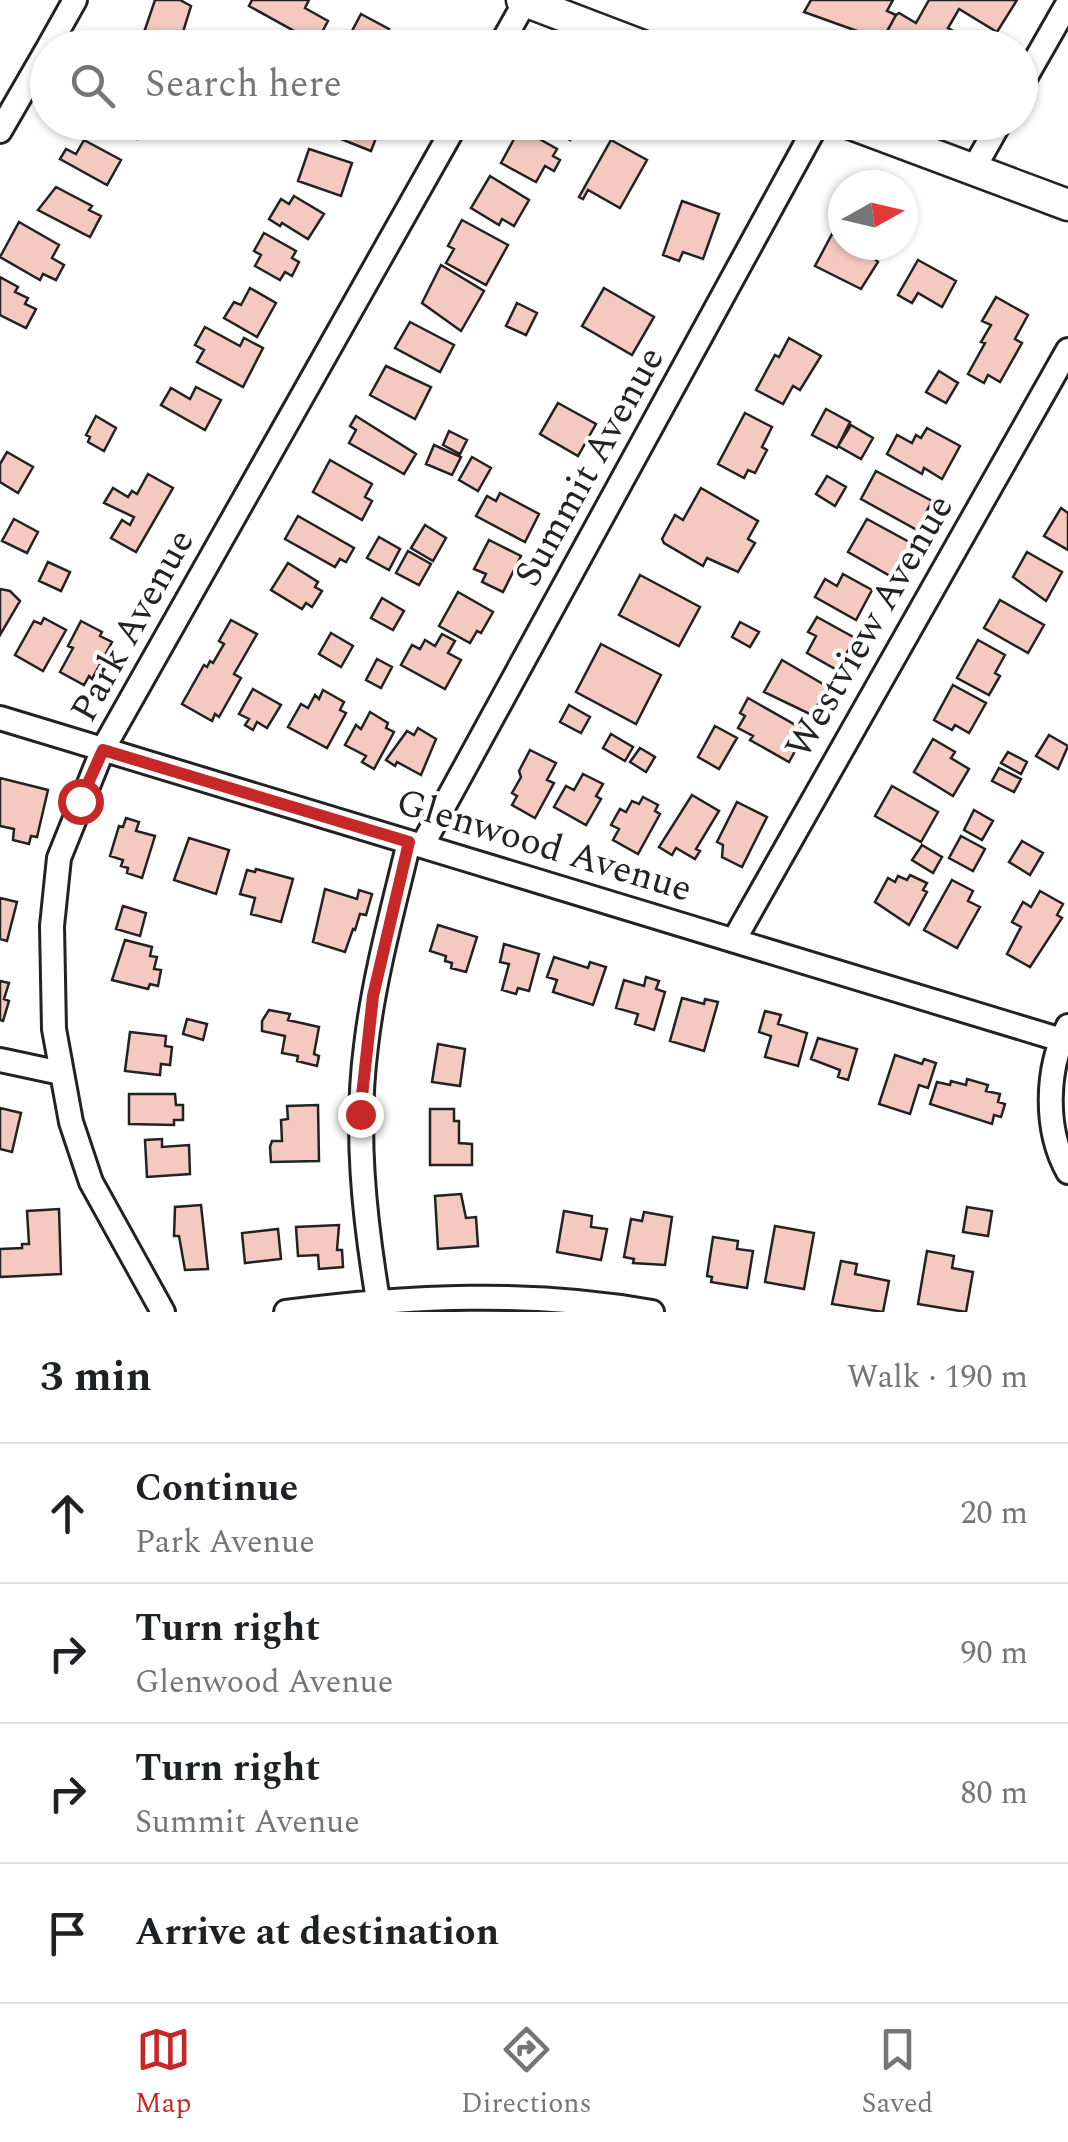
<!DOCTYPE html>
<html lang="en">
<head>
<meta charset="utf-8">
<style>
  body { margin:0; font-family:Spectral,serif; background:#f6f6f6; color:#202124 }
  .compass { position:absolute; left:828px; top:170px; width:90px; height:90px; border-radius:50%; background:#fff; box-shadow:0 2px 8px #0004; rotate:82deg }
  .stop { position:absolute; width:30px; height:30px; margin:-22px; border:8px solid #c62828; border-radius:50%; background:#fff }
  .stop.end { background:#c62828; border-color:#fff; box-shadow:0 2px 10px #0008 }
  .list { margin:0; padding:0; list-style:none }
  h2 { display:flex; justify-content:space-between; align-items:center; height:130px; margin:0; padding:0 40px; font-size:42px }
  h2 small { font-size:32px; font-weight:400; color:#757577 }
  .list li { display:grid; grid-template-columns:65px 1fr auto; gap:30px; align-items:center; box-sizing:border-box; height:140px; padding:0 40px; border-top:2px solid #e0e0e0 }
  .list b { display:block; font-size:38px; white-space:nowrap }
  .list p { margin:0; font-size:32px; white-space:nowrap; color:#757577 }
  .list em { font-size:32px; font-style:normal; color:#757577 }
  .icon { flex:none; width:55px; height:55px; fill:none; stroke:currentColor; stroke-width:2; stroke-linecap:round; stroke-linejoin:round }
  .map { position:relative; flex:none; width:1068px; height:1312px; overflow:hidden }
  .search { position:absolute; background:#fff; box-shadow:0 2px 8px #0004; left:30px; right:30px; top:30px; height:110px; display:flex; align-items:center; gap:25px; box-sizing:border-box; padding:0 35px; border-radius:55px; color:#757577; font-size:38px }
  .sheet { height:690px; background:#fff }
  nav { display:flex; justify-content:space-around; align-items:center; box-sizing:border-box; height:140px; border-top:2px solid #e0e0e0; background:#fff; font-size:28px; color:#757577 }
  nav a { display:grid; justify-items:center; gap:5px }
  nav .on { color:#c62828 }
  .map>svg:first-child { display:block }
</style>
</head>
<body>
<div class="map">
<svg width="1068" height="1312" viewBox="0 0 1068 1312">
  <rect width="100%" height="100%" fill="#fff"/>
  <path fill="#f3c9c0" stroke="#222" stroke-width="2.5" d="M155 0H180L191 6 178 48 139 47Z
    M252 0H309L305 8 328 21 316 43 249 6Z
    M811 0H893L887 11 896 15 882 40 804 12Z
    M929 0H1017L997 32 959 9 948 28 984 48H889L881 43 896 15 899 13 916 23Z
    M361 14 389 29 381 44 384 48H343Z
    M409 32 436 48H401Z
    M107 122H146L137 139Z
    M337 122H382L371 151 331 135Z
    M539 122H580L570 140Z
    M520 128 557 149 553 156 560 160 554 171 545 166 536 182 501 163Z
    M84 140 121 160 107 185 60 159 66 149 76 154Z
    M611 140 647 160 620 208 588 190 583 199 579 197Z
    M309 149 352 163 341 196 298 181Z
    M490 176 529 200 514 226 502 219 499 225 471 208Z
    M56 187 92 206 89 210 101 216 90 237 38 210Z
    M294 196 324 214 308 239 282 223 280 226 269 219 281 199 289 204Z
    M682 201 719 214 703 259 683 252 679 261 663 255Z
    M462 220 508 245 486 285 446 263 454 249 448 246Z
    M19 222 59 245 52 258 64 265 56 280 43 274 40 280 0 257Z
    M264 233 296 251 292 258 299 262 292 276 285 272 280 280 255 266 261 255 254 251Z
    M832 234 843 238V245H855L853 249 866 251 878 262 861 289 815 266Z
    M918 260 956 281 942 307 918 293 912 303 898 295Z
    M441 265 484 291 461 331 422 303Z
    M0 277 18 287 15 292 28 298 25 304 36 309 26 328 0 315Z
    M250 288 276 303 257 337 224 318 234 302 241 305Z
    M604 288 654 317 632 355 582 326Z
    M996 297 1028 315 1015 339 1022 343 1000 382 988 375 984 383 968 374 985 343 981 342 991 325 982 321Z
    M517 303 537 313 526 335 506 326Z
    M410 322 454 345 440 372 395 348Z
    M205 327 240 346 244 338 263 348 243 387 197 362 204 350 195 345Z
    M789 338 821 356 800 390 793 386 783 404 756 390 775 355 779 357Z
    M386 366 431 387 415 419 370 395Z
    M939 371 958 383 946 403 926 392Z
    M196 387 221 400 205 430 161 405 171 388 190 399Z
    M558 403 596 424 578 456 540 434Z
    M826 409 850 422 837 448 812 435Z
    M745 413 772 427 762 447 767 450 755 473 748 470 744 478 718 464Z
    M96 416 116 428 104 451 88 442 90 437 86 435Z
    M356 416 416 454 404 474 349 443 356 430 350 426Z
    M851 425 873 438 861 459 838 446Z
    M927 428 960 446 942 479 924 468 922 474 887 454 897 435 912 443 916 435 921 438Z
    M449 431 467 440 460 454 443 445Z
    M434 445 461 457 452 475 426 464Z
    M7 452 33 467 18 493 0 482V464Z
    M472 457 491 468 478 491 459 480Z
    M330 460 372 484 365 497 372 501 362 520 313 492Z
    M876 471 932 501 917 530 861 499Z
    M148 474 173 488 136 552 111 538 122 520 130 525 134 517 104 503 113 488 128 497 132 491 137 494Z
    M827 476 846 487 835 506 816 494Z
    M701 488 758 521 748 539 755 543 738 572 707 558 703 566 664 543 662 539 675 515 683 520Z
    M500 493 539 514 525 542 476 516 487 496 496 501Z
    M1061 508 1068 513V550L1044 536Z
    M298 516 354 548 346 562 340 559 335 567 285 539Z
    M14 519 38 532 27 553 2 541Z
    M867 519 911 543 892 577 848 552Z
    M425 525 446 538 433 561 411 548Z
    M379 537 400 549 389 570 367 558Z
    M489 540 521 556 503 592 482 582 486 574 474 569Z
    M408 551 431 564 419 585 396 573Z
    M1027 552 1062 572 1046 601 1013 577Z
    M48 562 70 572 61 591 39 581Z
    M288 563 318 582 315 587 322 591 312 607 306 603 302 609 271 590Z
    M843 574 872 590 856 620 815 597 825 579 837 586Z
    M640 575 700 607 679 646 619 615Z
    M0 589 10 591 20 601 0 635Z
    M458 592 493 612 481 633 477 631 470 643 439 626Z
    M382 598 404 611 393 630 371 618Z
    M1000 600 1044 625 1028 653 984 628Z
    M817 617 855 638 837 670 807 653 816 636 808 632Z
    M44 618 66 630 43 671 15 655 34 621 41 624Z
    M231 620 257 634 234 674 241 678 219 717 215 714 212 721 182 704 204 665 207 667 210 661 213 663 224 644 219 641Z
    M81 621 102 632 100 636 112 642 92 679 89 676 84 685 60 672 73 648 68 646Z
    M740 622 759 632 750 647 732 637Z
    M331 633 353 646 341 667 319 654Z
    M442 634 455 641 448 653 461 660 445 689 401 665 412 645 420 649 425 640 435 646Z
    M978 640 1005 655 995 673 1000 676 989 695 957 678Z
    M601 644 661 675 636 724 576 692Z
    M377 659 392 667 381 688 366 680Z
    M782 660 828 687 812 715 764 692Z
    M953 685 986 703 969 733 955 725 952 730 934 720Z
    M253 689 281 705 267 728 257 722 253 730 245 725 249 719 239 714Z
    M323 690 344 702 340 710 346 713 327 748 288 727 301 704 308 708 315 695 319 699Z
    M748 698 806 731 789 762 750 740 753 736 738 728 745 716 740 713Z
    M569 705 590 717 581 733 560 722Z
    M370 712 388 723 386 728 394 732 374 769 362 762 366 756 345 745 356 725 361 729Z
    M715 726 737 738 719 769 698 757Z
    M418 728 436 739 421 775 397 762 395 766 386 760 407 731 414 735Z
    M611 734 633 747 625 761 603 748Z
    M1049 735 1068 746 1058 769 1036 756Z
    M933 739 955 752 951 758 969 769 953 796 914 772Z
    M640 748 655 757 646 772 630 762Z
    M530 750 556 763 547 780 554 783 535 818 512 805 517 796 512 793 521 777 519 771Z
    M1008 752 1027 762 1021 774 1001 763Z
    M999 768 1021 779 1014 792 992 781Z
    M583 774 603 784 596 796 601 799 586 825 554 807 566 786 574 790Z
    M0 778 48 790 37 837 31 836 29 844 13 840 14 829 0 826Z
    M892 786 938 812 921 842 875 816Z
    M692 795 719 811 696 849 700 851 695 859 676 848 672 855 659 847Z
    M643 797 658 805 655 811 660 814 638 854 613 840 619 829 611 825 620 809 626 812 632 801 639 804Z
    M737 802 767 817 742 867 722 857 723 845 717 842Z
    M974 810 993 821 982 840 964 830Z
    M126 818 139 822 136 831 155 836 142 878 127 873 128 868 121 866 123 860 110 856 119 826 123 827Z
    M961 836 985 849 973 871 949 858Z
    M189 838 229 850 216 894 174 880Z
    M1022 841 1043 853 1030 875 1009 862Z
    M922 845 942 857 933 873 912 860Z
    M256 869 293 879 281 922 251 914 255 898 240 894 247 870 255 872Z
    M910 875 927 883 923 890 927 892 909 925 875 902 888 878 895 882 898 876 907 880Z
    M952 880 973 891 968 901 980 907 957 948 924 930Z
    M325 889 357 899 359 890 372 894 366 915 360 914 355 930 353 929 345 952 313 942Z
    M1040 891 1063 904 1057 915 1062 918 1030 967 1007 954 1021 927 1012 922 1023 902 1031 907Z
    M0 898 17 902 7 941 0 939Z
    M123 906 146 913 140 936 116 929Z
    M438 925 477 937 466 972 451 968 452 963 445 961 446 956 430 951Z
    M125 940 152 947 150 956 157 957 154 969 161 970 158 986 150 984 148 989 112 980Z
    M504 944 539 954 529 991 518 988 516 994 502 990 509 964 500 962Z
    M554 957 588 968 590 962 606 967 593 1005 553 992 557 980 547 977Z
    M646 977 659 981 656 989 665 992 654 1030 635 1024 638 1014 616 1008 624 980 644 986Z
    M0 981 9 983 4 999 9 1001 3 1021 0 1020Z
    M682 998 704 1004 705 999 718 1002 704 1051 670 1041Z
    M269 1010 290 1014 288 1020 319 1027 314 1054 319 1056 317 1066 297 1061 298 1056 282 1053 285 1036 262 1031V1021Z
    M765 1011 781 1015 778 1024 807 1033 798 1066 765 1057 771 1036 759 1032Z
    M187 1019 207 1024 203 1040 183 1034Z
    M130 1032 166 1036 165 1046 172 1047 170 1065 161 1064 160 1075 125 1071Z
    M818 1038 857 1049 848 1080 838 1077 840 1070 811 1059Z
    M438 1044 465 1049 460 1086 432 1082Z
    M895 1055 922 1064 924 1059 936 1063 928 1088 919 1085 910 1114 879 1104Z
    M967 1079 988 1085 986 1091 1000 1094 998 1102 1005 1104 1001 1117 994 1115 992 1124 930 1104 937 1082 950 1085 951 1081 966 1085Z
    M129 1094H175L176 1105H183V1120H174V1125L129 1124Z
    M318 1105 319 1161 271 1162 270 1147 272 1141H282L281 1120 288 1119 287 1106Z
    M0 1108 21 1113 12 1152 0 1149Z
    M430 1109H454V1121H459V1143L472 1144V1165H430Z
    M162 1139V1147L189 1145 190 1174 147 1177 145 1140Z
    M461 1194 466 1218 476 1217 478 1246 438 1249 435 1196Z
    M201 1205 208 1269 185 1270 179 1236H174L175 1207Z
    M967 1207 992 1211 988 1236 963 1232Z
    M59 1209 61 1274 0 1277V1249L22 1248V1244H29L27 1211Z
    M564 1211 592 1216 591 1227 607 1229 601 1260 557 1252Z
    M644 1212 672 1217 665 1265 633 1263 634 1259 624 1257 631 1219 642 1221Z
    M339 1225 337 1250H342L343 1267 319 1269 318 1255 298 1256 296 1227Z
    M775 1226 814 1233 804 1289 765 1282Z
    M278 1229 281 1259 245 1263 242 1233Z
    M713 1237 738 1241 737 1249 753 1251 747 1288 711 1282 712 1277 707 1276Z
    M927 1251 954 1256 952 1268 973 1272 966 1312 918 1304Z
    M841 1261 857 1264 855 1274 889 1281 883 1312 832 1304Z"/>
  <g fill="none" stroke-linecap="round" stroke-linejoin="round">
    <defs>
      <path id="street" d="M48 48 75 0
        M499 48 526 0
        M1020 87 1068 3
        M0 131 48 48
        M973 170 1000 122
        M0 718 1068 1042
        M422 846 818 122
        M734 940 1068 350
        M1068 1026C1046 1068 1044 1129 1068 1172
        M0 1060 61 1073
        M378 1300C364 1216 355 1131 366 1046 374 977 393 909 409 842
        M163 1312 91 1182 71 1122 54 1029 52 926 59 858 103 749 457 122
        M286 1312C408 1296 530 1290 652 1312"/>
      <path id="secondary" d="M522 0 648 48
        M846 122 1068 205"/>
    </defs>
    <use href="#street" stroke="#222" stroke-width="28"/>
    <use href="#secondary" stroke="#222" stroke-width="35"/>
    <use href="#street" stroke="#fff" stroke-width="22"/>
    <use href="#secondary" stroke="#fff" stroke-width="30"/>
  </g>
  <g fill="none" stroke-linecap="round" stroke-linejoin="round">
    <path stroke="#c62828" stroke-width="12" d="M80 801 103 750 409 842 373 996 360 1114"/>
  </g>
  <g text-anchor="middle" dominant-baseline="central" stroke-width="8" stroke-linejoin="round" paint-order="stroke">
    <g font-size="38" fill="#222" stroke="#fff">
      <text transform="translate(590 467) rotate(-61)">Summit Avenue</text>
      <text transform="translate(133 626) rotate(-61)">Park Avenue</text>
      <text transform="translate(870 627) rotate(-60)">Westview Avenue</text>
      <text transform="translate(544 846) rotate(17)">Glenwood Avenue</text>
    </g>
  </g>
</svg>
<svg class="compass" viewBox="-18 -18 36 36"><path d="M0-13l5 13h-10z" fill="#e53935"/><path d="M0 13l5-13h-10z" fill="#757577"/></svg>
<div class="stop" style="left:80px;top:801px"></div>
<div class="stop end" style="left:360px;top:1114px"></div>
<div class="search"><svg class="icon" aria-label="search" viewBox="0 0 24 24"><circle cx="10" cy="10" r="6"/><path d="M15 15l6 6"/></svg>Search here</div>
</div>
<section class="sheet">
<h2>3 min<small>Walk · 190 m</small></h2>
<ul class="list">
<li><svg class="icon" aria-label="ahead" viewBox="0 0 24 24"><path d="M12 20V5M6 11l6-6 6 6"/></svg><div><b>Continue</b><p>Park Avenue</p></div><em>20 m</em></li>
<li><svg class="icon" aria-label="right" viewBox="0 0 24 24"><path d="M7 20v-9h11M14 6l5 5-5 5"/></svg><div><b>Turn right</b><p>Glenwood Avenue</p></div><em>90 m</em></li>
<li><svg class="icon" aria-label="right" viewBox="0 0 24 24"><path d="M7 20v-9h11M14 6l5 5-5 5"/></svg><div><b>Turn right</b><p>Summit Avenue</p></div><em>80 m</em></li>
<li><svg class="icon" aria-label="arrive" viewBox="0 0 24 24"><path d="M6 21V4h12l-3 4 3 4H6"/></svg><div><b>Arrive at destination</b></div></li>
</ul>
</section>
<nav>
<a class="on"><svg class="icon" aria-label="map" viewBox="0 0 24 24"><path d="M3 6l6-2 6 2 6-2v14l-6 2-6-2-6 2zM9 4v14M15 6v14"/></svg>Map</a>
<a><svg class="icon" aria-label="directions" viewBox="0 0 24 24"><path d="M12 3l9 9-9 9-9-9zM9 14v-3h6M13 9l2 2-2 2"/></svg>Directions</a>
<a><svg class="icon" aria-label="saved" viewBox="0 0 24 24"><path d="M7 4h10v16l-5-4-5 4z"/></svg>Saved</a>
</nav>
</body>
</html>
